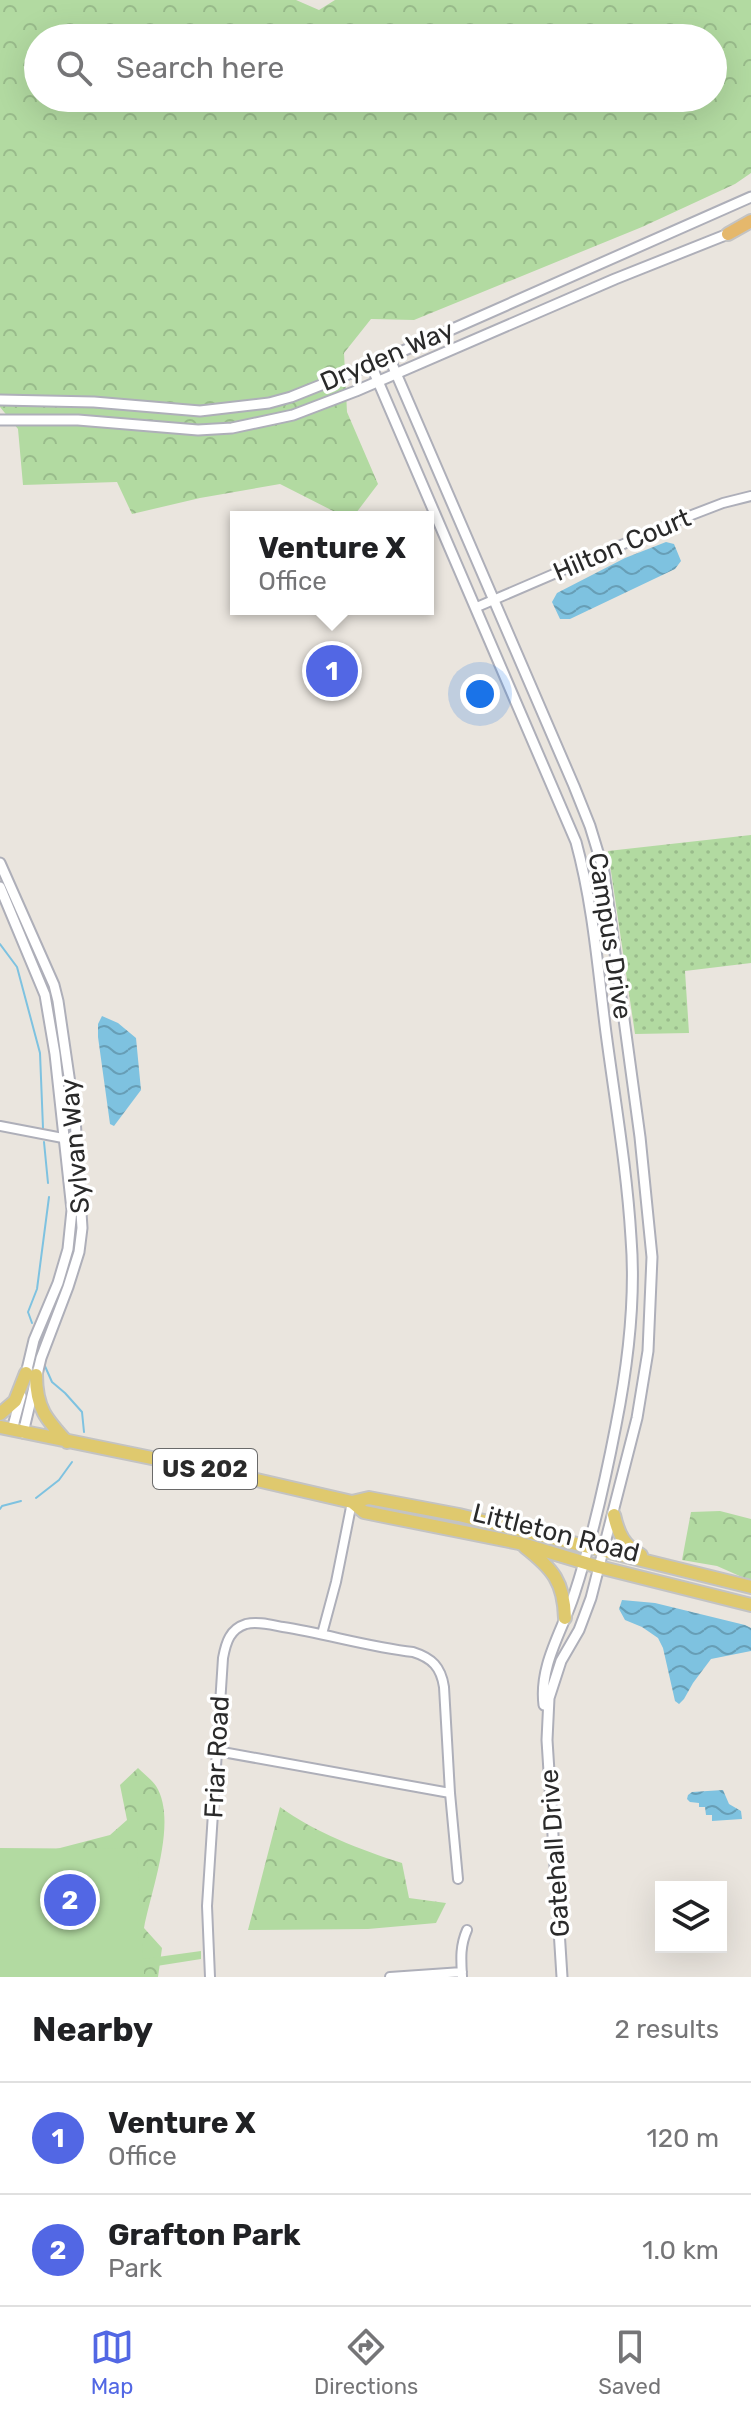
<!DOCTYPE html>
<html lang="en">
<head>
<meta charset="utf-8">
<style>
  body { margin:0; font-family:Rubik,sans-serif; background:#f2f2f2; color:#202124 }
  .controls { position:absolute; right:24px; bottom:24px; display:grid; overflow:hidden; border-radius:0px; box-shadow:0 8px 32px #0002 }
  .controls button { width:72px; height:72px; display:grid; place-items:center; padding:0; border:0; border-bottom:2px solid #e0e0e0; background:#fff; color:#202124; font:40px sans-serif }
  .you { position:absolute; left:480px; top:694px; width:28px; height:28px; margin:-20px; border:6px solid #fff; border-radius:50%; background:#1a73e8; box-shadow:0 0 0 12px #1a73e833 }
  .badge { display:grid; place-items:center; width:52px; height:52px; border-radius:50%; background:#5267e4; color:#fff; font-size:26px; font-weight:700 }
  .pin { position:absolute; translate:-50% -50%; border:4px solid #fff; box-shadow:0 2px 8px #0006 }
  .popup { position:absolute; left:230px; top:511px; width:204px; height:104px; box-sizing:border-box; display:grid; place-content:center; border-radius:0px; background:#fff; filter:drop-shadow(0 2px 6px #0005); font-size:26px; white-space:nowrap; color:#757577 }
  .popup b { font-size:30px; color:#202124 }
  .popup::after { content:''; position:absolute; left:50%; top:100%; margin-left:-16px; border:16px solid transparent; border-top-color:#fff }
  .list { margin:0; padding:0; list-style:none }
  h2 { display:flex; justify-content:space-between; align-items:center; height:104px; margin:0; padding:0 32px; font-size:34px }
  h2 small { font-size:26px; font-weight:400; color:#757577 }
  .list li { display:grid; grid-template-columns:52px 1fr auto; gap:24px; align-items:center; box-sizing:border-box; height:112px; padding:0 32px; border-top:2px solid #e0e0e0 }
  .list b { display:block; font-size:30px; white-space:nowrap }
  .list p { margin:0; font-size:26px; white-space:nowrap; color:#757577 }
  .list em { font-size:26px; font-style:normal; color:#757577 }
  .icon { flex:none; width:44px; height:44px; fill:none; stroke:currentColor; stroke-width:2; stroke-linecap:round; stroke-linejoin:round }
  .map { position:relative; flex:none; width:751px; height:1977px; overflow:hidden }
  .search { position:absolute; background:#fff; box-shadow:0 8px 32px #0002; left:24px; right:24px; top:24px; height:88px; display:flex; align-items:center; gap:20px; box-sizing:border-box; padding:0 28px; border-radius:44px; color:#757577; font-size:30px }
  .sheet { height:328px; background:#fff }
  nav { display:flex; justify-content:space-around; align-items:center; box-sizing:border-box; height:112px; border-top:2px solid #e0e0e0; background:#fff; font-size:22px; color:#757577 }
  nav a { display:grid; justify-items:center; gap:4px }
  nav .on { color:#5267e4 }
  .map>svg:first-child { display:block }
</style>
</head>
<body>
<div class="map">
<svg width="751" height="1977" viewBox="0 0 751 1977">
  <defs>
    <pattern id="grass-dots" width="8" height="8" patternUnits="userSpaceOnUse" patternTransform="scale(2)"><rect width="8" height="8" fill="#b2daa1"/><path d="M2 2h.1M6 6h.1" fill="none" stroke="#99bb8b" stroke-width="1.8" stroke-linecap="round"/></pattern>
    <pattern id="forest-crowns" width="20" height="18" patternUnits="userSpaceOnUse" patternTransform="scale(2)"><rect width="20" height="18" fill="#b2daa1"/><path d="M2 6a3 3 0 1 1 6 0M12 15a3 3 0 1 1 6 0" fill="none" stroke="#99bb8b"/></pattern>
    <pattern id="water-waves" width="16" height="10" patternUnits="userSpaceOnUse" patternTransform="scale(2)"><rect width="16" height="10" fill="#7ec2e0"/><path d="M0 5q4-4 8 0t8 0" fill="none" stroke="#679eb6"/></pattern>
  </defs>
  <rect width="100%" height="100%" fill="#eae5de"/>
  <path fill="url(#grass-dots)" d="M751 835V963L685 971 689 1033 635 1034 608 851Z"/>
  <path fill="url(#forest-crowns)" fill-rule="evenodd" d="M0 0H296L319 10 335 0H751V173L735 184 642 227 414 320 371 319 344 353 347 412 378 484 353 517H345L280 484 200 498 132 514 117 482 23 485 18 429 0 407ZM38 38H713V98H38Z
    M720 1511 751 1519V1581L717 1566 682 1560 691 1512Z
    M138 1768C144 1774 152 1780 156 1786 178 1821 151 1890 144 1928L162 1948 158 1977H0L37 1854 110 1835 127 1820 120 1785Z
    M280 1807C314 1832 361 1850 402 1863L409 1898 446 1903 436 1923 368 1929 248 1930Z"/>
  <path fill="#b2daa1" d="M0 1848 137 1849 143 1959 201 1951V1959L144 1968V1977H0Z"/>
  <path fill="url(#water-waves)" d="M666 542 674 544 681 561 675 569 570 619H560L552 602 557 593 625 558Z
    M102 1016 118 1023 136 1038 141 1090 114 1126 110 1124 98 1037V1024Z
    M622 1600 655 1603 745 1625 751 1628V1651L711 1659 693 1683 684 1699 679 1704 675 1701 663 1648 658 1638 642 1627 625 1620 619 1609Z
    M723 1790 729 1804 741 1811 742 1819 712 1821V1815H706L705 1807H699V1803L690 1802 687 1799 688 1795 692 1792Z"/>
  <g fill="none" stroke-linecap="round" stroke-linejoin="round">
    <path stroke="#7ec2e0" stroke-width="2" d="M0 944 17 967 40 1053 43 1128
      M44 1142 48 1183
      M32 1323 28 1312 37 1289 49 1197
      M44 1364 52 1382 65 1393 82 1412 84 1432
      M36 1498 59 1480 72 1462
      M0 1509 2 1506 21 1501"/>
    <defs>
      <path id="minor" d="M477 607 684 518 723 503 751 496
        M0 1126 68 1139
        M322 1634 336 1582 352 1502
        M217 1751 450 1793
        M462 1976C461 1959 460 1946 467 1930
        M210 1977 207 1906 223 1658C226 1642 230 1629 246 1624 258 1621 272 1625 283 1627 327 1634 369 1647 413 1652 432 1658 441 1667 444 1687L450 1793 458 1879
        M390 1977 462 1972"/>
      <path id="tertiary" d="M389 357 574 786 590 826 604 872 640 1137 652 1257 648 1351 637 1418 591 1598 579 1630 561 1661 549 1698 547 1740 562 1977
        M371 365 576 842C593 904 598 970 606 1033 615 1101 627 1170 631 1238 636 1301 628 1364 616 1425 605 1482 592 1540 574 1595 562 1632 539 1665 544 1705
        M0 400 94 402 200 411 269 403 291 397 371 365 751 197
        M0 420H78L198 430 232 428 293 415 356 391 615 279 728 234
        M0 863 54 985 58 1001 75 1118 82 1228 79 1252 68 1287 41 1358 23 1433
        M0 887 45 995 55 1054 72 1210 68 1249 58 1283 34 1340 25 1378
        M12 1430 21 1396"/>
      <path id="primary" d="M36 1375C36 1408 46 1419 67 1442
        M0 1414 15 1401 26 1373
        M0 1427 235 1475 352 1502 369 1498 459 1515 751 1587
        M352 1502 364 1512 519 1543 599 1567 751 1605
        M614 1515C618 1533 624 1546 641 1555
        M525 1547C553 1569 564 1582 565 1618"/>
      <path id="trunk" d="M728 234 751 221"/>
    </defs>
    <use href="#minor" stroke="#aeafb9" stroke-width="12"/>
    <use href="#tertiary" stroke="#aeafb9" stroke-width="13"/>
    <use href="#primary" stroke="#c3c3c3" stroke-width="16"/>
    <use href="#trunk" stroke="#c3c3c3" stroke-width="16"/>
    <use href="#minor" stroke="#fff" stroke-width="8"/>
    <use href="#tertiary" stroke="#fff" stroke-width="9"/>
    <use href="#primary" stroke="#dfc96e" stroke-width="12"/>
    <use href="#trunk" stroke="#e5b86c" stroke-width="12"/>
  </g>
  <g text-anchor="middle" dominant-baseline="central" stroke-width="7" stroke-linejoin="round" paint-order="stroke">
    <rect fill="#fff" stroke="#6a6a6a" stroke-width="2" x="153" y="1449" width="104" height="40" rx="6"/>
    <g font-size="24" font-weight="bold" fill="#2a2a2a">
      <text x="205" y="1469">US 202</text>
    </g>
    <g font-size="26" fill="#2a2a2a" stroke="#fff">
      <text transform="translate(387 356) rotate(-23)">Dryden Way</text>
      <text transform="translate(622 545) rotate(-23)">Hilton Court</text>
      <text transform="translate(610 936) rotate(81)">Campus Drive</text>
      <text transform="translate(75 1146) rotate(-95)">Sylvan Way</text>
      <text transform="translate(556 1533) rotate(14)">Littleton Road</text>
      <text transform="translate(217 1757) rotate(-87)">Friar Road</text>
      <text transform="translate(555 1853) rotate(-94)">Gatehall Drive</text>
    </g>
  </g>
</svg>
<div class="controls">
<button><svg class="icon" aria-label="layers" viewBox="0 0 24 24"><path d="M12 4l9 5-9 5-9-5zM3 14l9 5 9-5"/></svg></button>
</div>
<div class="you"></div>
<div class="pin badge" style="left:332px;top:671px">1</div>
<div class="popup"><b>Venture X</b>Office</div>
<div class="pin badge" style="left:70px;top:1900px">2</div>
<div class="search"><svg class="icon" aria-label="search" viewBox="0 0 24 24"><circle cx="10" cy="10" r="6"/><path d="M15 15l6 6"/></svg>Search here</div>
</div>
<section class="sheet">
<h2>Nearby<small>2 results</small></h2>
<ul class="list">
<li><span class="badge">1</span><div><b>Venture X</b><p>Office</p></div><em>120 m</em></li>
<li><span class="badge">2</span><div><b>Grafton Park</b><p>Park</p></div><em>1.0 km</em></li>
</ul>
</section>
<nav>
<a class="on"><svg class="icon" aria-label="map" viewBox="0 0 24 24"><path d="M3 6l6-2 6 2 6-2v14l-6 2-6-2-6 2zM9 4v14M15 6v14"/></svg>Map</a>
<a><svg class="icon" aria-label="directions" viewBox="0 0 24 24"><path d="M12 3l9 9-9 9-9-9zM9 14v-3h6M13 9l2 2-2 2"/></svg>Directions</a>
<a><svg class="icon" aria-label="saved" viewBox="0 0 24 24"><path d="M7 4h10v16l-5-4-5 4z"/></svg>Saved</a>
</nav>
</body>
</html>
